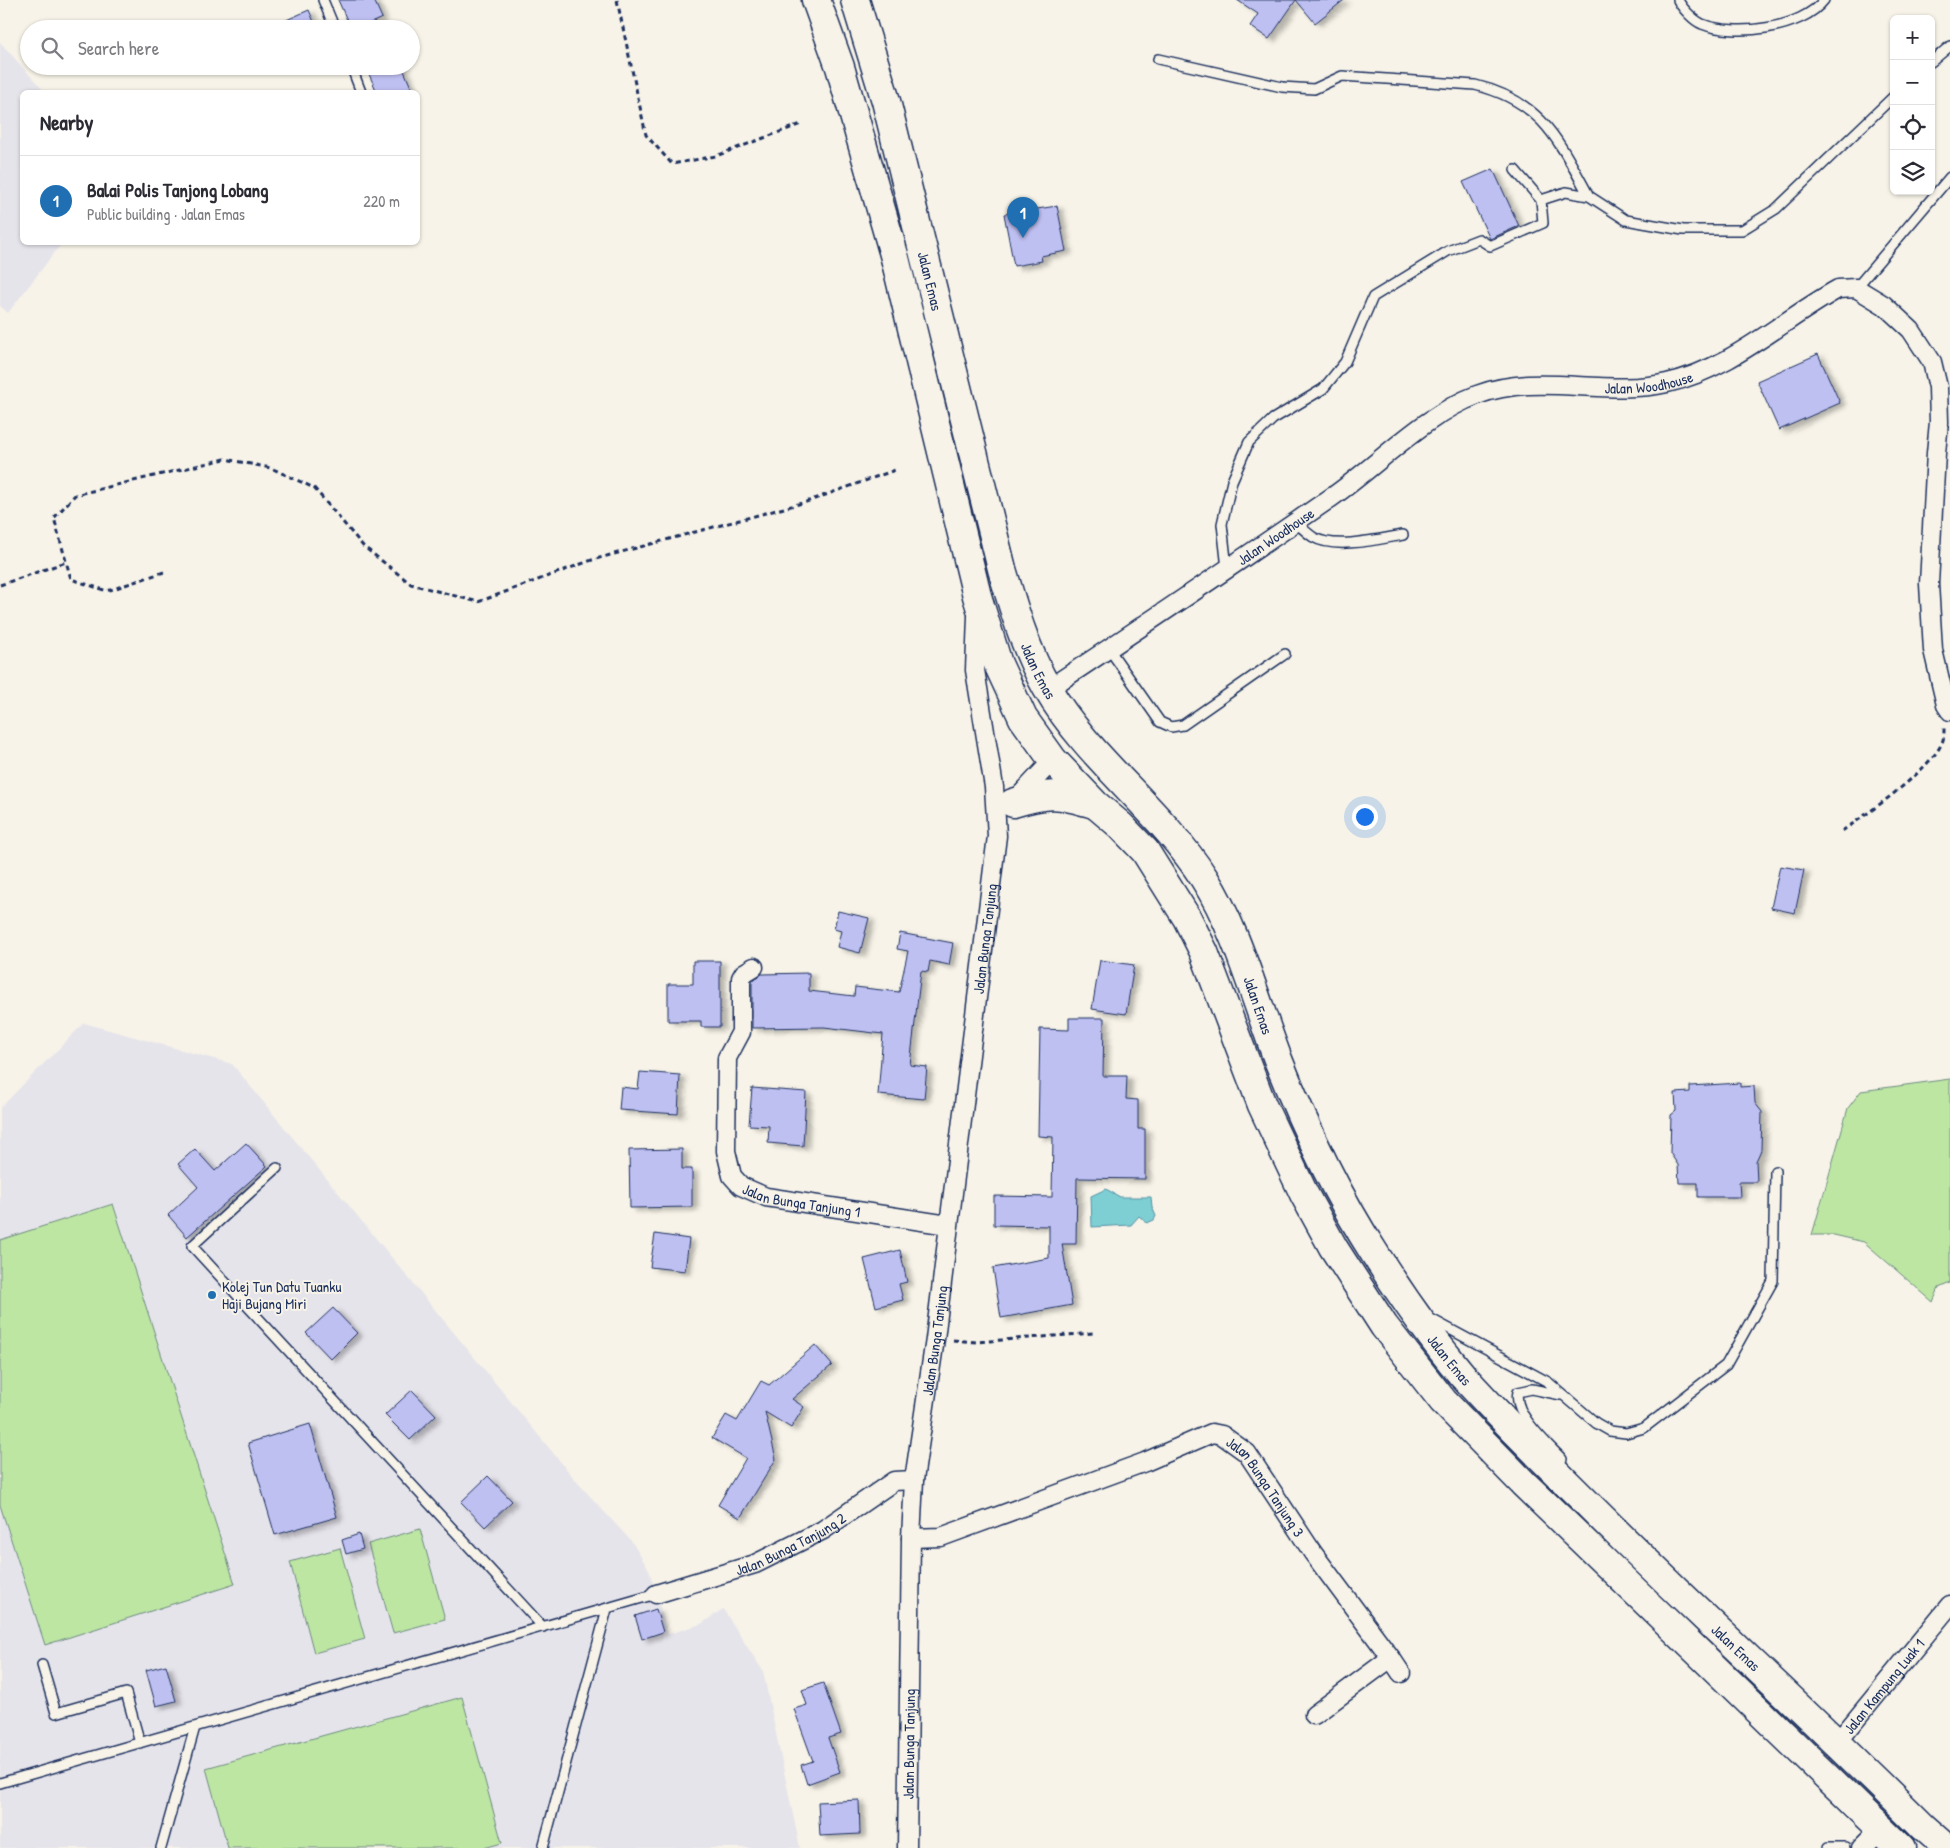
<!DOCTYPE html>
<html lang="en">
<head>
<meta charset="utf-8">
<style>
  body { margin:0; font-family:"Patrick Hand",sans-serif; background:#f7f7f7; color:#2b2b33 }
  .controls { position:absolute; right:15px; top:15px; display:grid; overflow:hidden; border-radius:8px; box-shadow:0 1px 4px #0004 }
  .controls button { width:45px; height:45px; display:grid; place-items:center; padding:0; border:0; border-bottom:1px solid #e1e1e2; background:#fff; color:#2b2b33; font:25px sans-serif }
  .you { position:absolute; left:1364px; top:816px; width:18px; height:18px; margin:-12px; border:4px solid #fff; border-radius:50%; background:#1a73e8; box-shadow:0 0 0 8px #1a73e833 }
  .badge { display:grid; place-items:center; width:32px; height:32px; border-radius:50%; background:#1f6fb2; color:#fff; font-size:16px; font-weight:700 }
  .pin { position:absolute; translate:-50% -41px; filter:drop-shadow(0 1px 2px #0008) }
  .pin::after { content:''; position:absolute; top:26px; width:18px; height:15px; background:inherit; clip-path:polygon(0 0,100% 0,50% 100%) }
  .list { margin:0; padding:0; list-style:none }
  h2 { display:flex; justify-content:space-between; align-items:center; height:65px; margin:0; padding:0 20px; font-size:21px }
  h2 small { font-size:16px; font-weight:400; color:#7c7c81 }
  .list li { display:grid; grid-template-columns:32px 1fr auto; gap:15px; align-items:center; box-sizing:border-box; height:90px; padding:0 20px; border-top:1px solid #e1e1e2 }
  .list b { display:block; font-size:19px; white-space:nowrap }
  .list p { margin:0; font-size:16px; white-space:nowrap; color:#7c7c81 }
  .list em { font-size:16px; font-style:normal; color:#7c7c81 }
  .icon { flex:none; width:28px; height:28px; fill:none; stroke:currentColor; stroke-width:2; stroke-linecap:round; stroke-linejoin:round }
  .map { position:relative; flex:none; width:1950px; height:1848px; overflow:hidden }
  .search { position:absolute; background:#fff; box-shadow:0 1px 4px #0004; left:20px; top:20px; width:400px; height:55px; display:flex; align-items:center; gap:12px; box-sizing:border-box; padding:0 18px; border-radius:28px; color:#7c7c81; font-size:19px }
  .panel { position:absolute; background:#fff; box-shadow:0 1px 4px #0004; left:20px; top:90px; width:400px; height:155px; border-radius:8px }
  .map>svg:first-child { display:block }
</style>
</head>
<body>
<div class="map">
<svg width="1950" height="1848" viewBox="0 0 1950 1848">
  <defs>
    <filter id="shadow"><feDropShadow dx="5.5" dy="3" stdDeviation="2.5" flood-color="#0004"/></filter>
  </defs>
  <rect width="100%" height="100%" fill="#f7f3e8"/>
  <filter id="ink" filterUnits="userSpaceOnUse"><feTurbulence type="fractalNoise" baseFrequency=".02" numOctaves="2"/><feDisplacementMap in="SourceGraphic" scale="10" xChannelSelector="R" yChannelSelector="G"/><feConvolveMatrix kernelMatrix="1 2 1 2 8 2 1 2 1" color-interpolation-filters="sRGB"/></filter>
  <g filter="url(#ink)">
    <path fill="#e6e4eb" d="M0 42 45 92H22V242L62 243 8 313 0 306Z
      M84 1023 232 1064 578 1483 632 1542 649 1570 668 1634 701 1624 723 1609 763 1671 800 1848H0V1108Z"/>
    <path fill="#bde6a3" stroke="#6c8a80" d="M1950 1079V1283L1939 1288 1933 1302 1864 1242 1834 1235H1812L1848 1108 1861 1091Z
      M113 1204 235 1584 45 1645 0 1505V1240Z
      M420 1529 445 1619 393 1633 368 1544Z
      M340 1548 365 1639 314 1653 290 1562Z
      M462 1697 502 1843 484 1848H228L206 1768Z"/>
    <path fill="#7dcfd3" stroke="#568fa4" d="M1106 1189 1120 1197H1151L1152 1207 1156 1216 1154 1220 1147 1223 1139 1216 1131 1225 1092 1227 1091 1196Z"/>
    <path fill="#bfc0f2" stroke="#1b2f5e" filter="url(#shadow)" d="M338 0H374L382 18 357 29H351Z
      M1237 0H1344L1315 23 1296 0 1269 39 1250 26 1258 14Z
      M309 10 317 29H266Z
      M382 66H402L413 92H377L368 72Z
      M1493 169 1519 226 1490 239 1463 182Z
      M1057 206 1066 251 1041 256 1042 261 1014 266 1004 214Z
      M1818 354 1840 403 1779 430 1757 381Z
      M1780 866 1804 870 1795 913 1771 908Z
      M838 911 869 918 860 953 837 947 841 931 834 929Z
      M900 933 953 943 949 965 930 961 928 972 921 971 910 1065 927 1067 924 1099 878 1095 883 1034 824 1027 752 1028V981L762 974 809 973V991L854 996 855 987 899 992 908 951 897 949Z
      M1100 960 1134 965 1126 1014 1092 1009Z
      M693 961H720V1027H701V1021H668V984H693Z
      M1069 1018H1104L1103 1076H1127L1126 1099 1138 1100V1129H1145V1179L1077 1178 1076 1244H1062L1072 1305 1001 1318 993 1268 1049 1258V1226L994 1225V1196L1052 1197 1053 1137 1038 1136 1040 1029 1069 1030Z
      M640 1072 680 1075 678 1114 619 1110 621 1087 638 1089Z
      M1740 1083V1087L1754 1086 1755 1103 1762 1112 1761 1150 1756 1161 1757 1182H1739L1740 1197H1698V1183H1679L1678 1165 1670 1153 1671 1115 1676 1111 1675 1093 1690 1092V1086Z
      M752 1088 806 1092 803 1146 768 1143 769 1126 749 1125Z
      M246 1143 267 1166 187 1237 168 1215 198 1187 178 1164 195 1149 215 1171Z
      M682 1149V1169H692V1207L630 1208 629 1150Z
      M655 1234 689 1239 685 1271 650 1267Z
      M900 1250 907 1282 899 1284 903 1300 876 1307 864 1259Z
      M333 1308 357 1333 331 1359 306 1333Z
      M815 1345 832 1365 792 1399 804 1407 791 1428 765 1412 776 1459 740 1518 718 1505 746 1458 712 1438 726 1415 737 1421 761 1381 769 1385Z
      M412 1390 436 1415 410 1440 385 1415Z
      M310 1424 337 1517 275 1535 248 1443Z
      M488 1476 512 1501 485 1527 461 1502Z
      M359 1534 363 1549 346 1554 342 1540Z
      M656 1609 663 1632 642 1639 635 1616Z
      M166 1665 176 1701 156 1706 146 1670Z
      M823 1683 841 1734 828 1738 840 1772 807 1784 801 1765 813 1761 794 1709 807 1705 802 1690Z
      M859 1800 860 1834 820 1836 818 1802Z"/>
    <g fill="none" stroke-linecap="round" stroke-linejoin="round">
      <defs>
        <path id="service" d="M323 0 335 29
          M1678 0C1682 8 1693 20 1702 24 1735 37 1802 29 1824 0
          M1158 59 1282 87 1314 89 1342 76 1475 85C1542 101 1558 140 1589 196
          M1931 62 1950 46
          M351 66 361 92
          M1541 200 1566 192 1589 196 1626 220 1683 230H1742L1776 209 1894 96
          M1856 288 1950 177
          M1295 522C1301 527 1307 533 1313 537 1334 550 1380 539 1403 535
          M1227 568 1222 524 1232 481 1249 442 1273 419 1323 389 1345 362 1373 297 1448 251 1479 239 1490 246 1543 223 1541 200 1515 170
          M1109 649 1160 722 1171 727 1183 725 1285 654
          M277 1168 192 1246 543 1627
          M1431 1319 1548 1382 1596 1423 1610 1431 1626 1433 1644 1428 1726 1365 1773 1281 1775 1171
          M1561 1395 1532 1389 1518 1392C1512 1413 1549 1445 1562 1459
          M42 1665 56 1713 126 1693 140 1743
          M0 1783 656 1594
          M161 1848 195 1727
          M543 1848 607 1609
          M1828 1848H1845"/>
        <g id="minor">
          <path id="s1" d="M1048 689C1143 626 1238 562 1332 497 1378 465 1424 415 1477 395 1538 372 1604 397 1667 383 1731 369 1782 320 1838 289L1856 288 1884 305 1911 330 1932 362 1938 387 1939 422 1936 453 1929 584 1933 650 1946 705 1950 711"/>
          <path d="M1014 802 1053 760"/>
          <path id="s2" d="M754 967 744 973 741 978V1032L727 1058 726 1151 732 1176 741 1186 766 1197 948 1225"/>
          <path id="s3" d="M911 1538 941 1537 1145 1462 1212 1433 1222 1435 1247 1453 1313 1553 1391 1658 1314 1715"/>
          <path id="s4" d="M656 1594 755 1564 823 1530 894 1481 914 1480"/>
          <path d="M1391 1658 1401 1673"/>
          <path id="s5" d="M1836 1744 1950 1605"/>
          <path id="s6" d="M907 1848 911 1538 914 1480 935 1339 997 836 994 787 975 670 977 616"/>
          <path d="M1861 1848 1880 1829"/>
        </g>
        <g id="primary">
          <path d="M816 0 840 67 895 258 977 596 998 664 1023 718 1053 760 1095 804 1121 826 1145 851 1187 918 1204 952 1262 1105 1304 1194 1333 1247 1384 1326 1443 1401 1523 1483 1901 1848"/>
          <path id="s7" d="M855 0 886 101 1002 569C1014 610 1026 651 1047 688 1088 759 1160 809 1204 878 1238 931 1256 1003 1279 1062 1305 1128 1336 1194 1375 1254 1401 1295 1431 1338 1463 1376 1507 1425 1555 1471 1602 1518 1708 1623 1818 1722 1923 1827L1947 1848"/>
          <path d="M1013 803C1051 792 1057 793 1094 804"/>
        </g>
      </defs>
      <use href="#service" stroke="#1b2f5e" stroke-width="12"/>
      <use href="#minor" stroke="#1b2f5e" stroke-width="21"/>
      <use href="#primary" stroke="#1b2f5e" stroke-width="31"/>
      <path stroke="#1b2f5e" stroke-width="3" stroke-dasharray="5 4" stroke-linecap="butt" d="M617 0 646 135 672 164 716 156 801 124
        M164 572 107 591 71 579 54 518 75 495 225 459 271 468 314 488 363 546 411 584 478 602 592 560 806 502 898 469
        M0 585 66 562
        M1842 831C1866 815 1935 767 1943 740 1944 736 1944 732 1944 728
        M953 1340 976 1342 1094 1333"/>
      <use href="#service" stroke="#f7f3e8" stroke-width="9"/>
      <use href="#minor" stroke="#f7f3e8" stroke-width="18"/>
      <use href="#primary" stroke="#f7f3e8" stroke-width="28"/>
    </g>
  </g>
  <circle fill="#1f6fb2" stroke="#f7f3e8" stroke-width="2" cx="212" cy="1295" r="5"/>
  <g text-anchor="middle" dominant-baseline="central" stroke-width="4" stroke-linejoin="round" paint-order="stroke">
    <g font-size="15" fill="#1b2f5e" stroke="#f7f3e8">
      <text stroke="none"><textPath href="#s7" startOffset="291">Jalan Emas</textPath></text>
      <text stroke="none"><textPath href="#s1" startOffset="694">Jalan Woodhouse</textPath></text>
      <text stroke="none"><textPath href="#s1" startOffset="274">Jalan Woodhouse</textPath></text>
      <text stroke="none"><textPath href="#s7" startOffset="696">Jalan Emas</textPath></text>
      <text stroke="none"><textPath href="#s6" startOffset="914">Jalan Bunga Tanjung</textPath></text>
      <text stroke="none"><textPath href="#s7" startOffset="1101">Jalan Emas</textPath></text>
      <text stroke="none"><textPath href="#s2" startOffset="296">Jalan Bunga Tanjung 1</textPath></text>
      <text stroke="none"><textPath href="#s6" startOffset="509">Jalan Bunga Tanjung</textPath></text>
      <text stroke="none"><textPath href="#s7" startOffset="1506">Jalan Emas</textPath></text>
      <text stroke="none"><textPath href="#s3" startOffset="399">Jalan Bunga Tanjung 3</textPath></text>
      <text stroke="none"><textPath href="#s4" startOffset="144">Jalan Bunga Tanjung 2</textPath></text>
      <text stroke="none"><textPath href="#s7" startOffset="1912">Jalan Emas</textPath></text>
      <text stroke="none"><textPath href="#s5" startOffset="75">Jalan Kampung Luak 1</textPath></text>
      <text stroke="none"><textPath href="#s6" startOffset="104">Jalan Bunga Tanjung</textPath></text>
    </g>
    <g font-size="15" fill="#1b2f5e" stroke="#f7f3e8" text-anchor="start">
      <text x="222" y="1286">Kolej Tun Datu Tuanku<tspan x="222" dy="17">Haji Bujang Miri</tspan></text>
    </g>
  </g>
</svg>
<div class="controls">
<button>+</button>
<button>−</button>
<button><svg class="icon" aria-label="locate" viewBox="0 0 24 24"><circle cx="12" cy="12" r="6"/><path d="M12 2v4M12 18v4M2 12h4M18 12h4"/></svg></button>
<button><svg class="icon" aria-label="layers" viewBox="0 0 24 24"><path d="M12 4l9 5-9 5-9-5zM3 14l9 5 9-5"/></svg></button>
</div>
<div class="you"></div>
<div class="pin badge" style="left:1023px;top:238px">1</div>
<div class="search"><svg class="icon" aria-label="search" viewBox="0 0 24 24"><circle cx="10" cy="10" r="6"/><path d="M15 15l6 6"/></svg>Search here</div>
<section class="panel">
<h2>Nearby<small></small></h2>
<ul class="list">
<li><span class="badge">1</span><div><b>Balai Polis Tanjong Lobang</b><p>Public building · Jalan Emas</p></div><em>220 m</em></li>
</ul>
</section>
</div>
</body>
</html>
